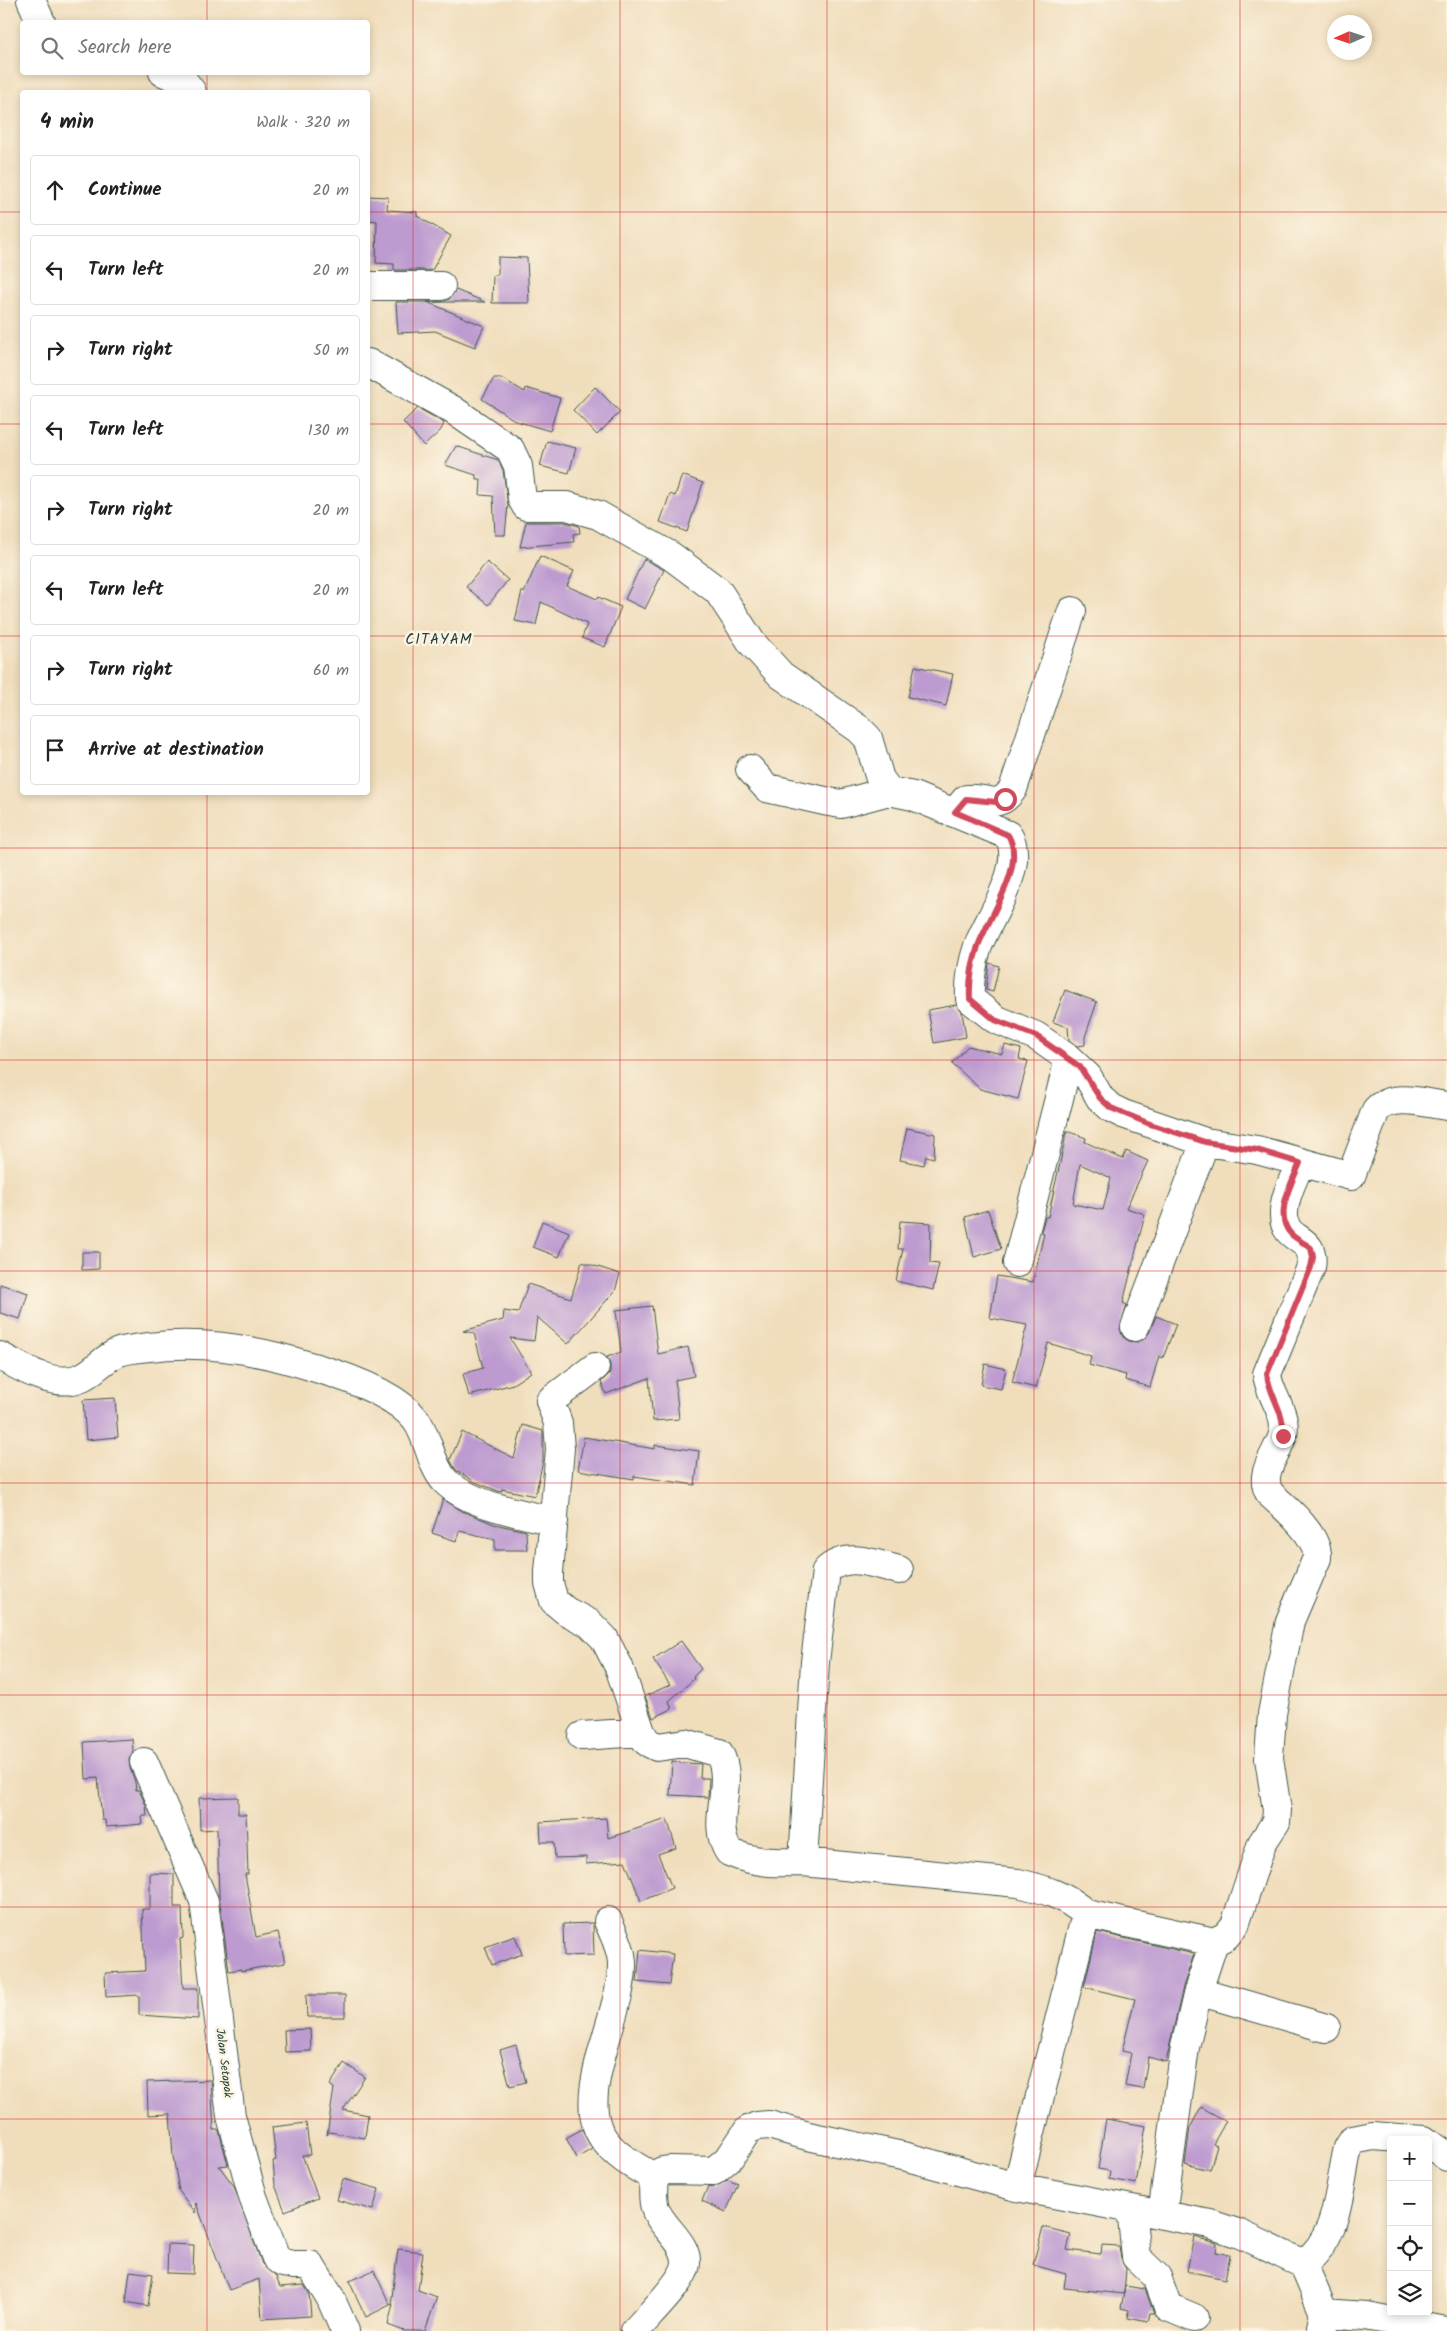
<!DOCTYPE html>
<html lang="en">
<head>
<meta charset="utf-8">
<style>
  body { margin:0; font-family:Kalam,sans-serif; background:#f2f2f2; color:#222 }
  .controls { position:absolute; right:15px; bottom:15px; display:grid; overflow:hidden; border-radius:5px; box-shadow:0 2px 8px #0003 }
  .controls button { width:45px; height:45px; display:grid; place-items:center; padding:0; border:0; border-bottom:1px solid #e0e0e0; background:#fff; color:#222; font:25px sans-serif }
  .compass { position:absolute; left:1327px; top:15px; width:45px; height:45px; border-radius:50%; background:#fff; box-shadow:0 2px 8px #0003; rotate:267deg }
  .stop { position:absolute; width:15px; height:15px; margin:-11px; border:4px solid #d1495b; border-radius:50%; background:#fff }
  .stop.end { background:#d1495b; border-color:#fff; box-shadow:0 1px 5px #0008 }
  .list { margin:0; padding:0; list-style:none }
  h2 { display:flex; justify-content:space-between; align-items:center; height:65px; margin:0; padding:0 20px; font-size:21px }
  h2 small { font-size:16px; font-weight:400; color:#767676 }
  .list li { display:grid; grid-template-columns:32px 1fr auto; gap:15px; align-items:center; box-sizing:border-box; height:70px; margin:0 10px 10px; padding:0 10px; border:1px solid #e0e0e0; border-radius:5px }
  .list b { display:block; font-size:19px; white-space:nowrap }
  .list em { font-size:16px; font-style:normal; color:#767676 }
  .icon { flex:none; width:28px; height:28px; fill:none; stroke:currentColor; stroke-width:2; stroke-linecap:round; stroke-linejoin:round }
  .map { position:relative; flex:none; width:1447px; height:2331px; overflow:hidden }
  .search { position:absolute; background:#fff; box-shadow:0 2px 8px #0003; left:20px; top:20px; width:350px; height:55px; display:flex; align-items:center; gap:12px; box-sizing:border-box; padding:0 18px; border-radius:5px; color:#767676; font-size:19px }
  .panel { position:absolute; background:#fff; box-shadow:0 2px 8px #0003; left:20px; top:90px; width:350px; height:705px; border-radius:5px }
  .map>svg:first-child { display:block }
</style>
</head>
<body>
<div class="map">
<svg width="1447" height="2331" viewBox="0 0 1447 2331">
  <rect width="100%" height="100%" fill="#fcf5e5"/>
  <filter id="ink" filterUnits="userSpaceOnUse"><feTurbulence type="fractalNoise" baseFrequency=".02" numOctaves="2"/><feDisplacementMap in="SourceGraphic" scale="10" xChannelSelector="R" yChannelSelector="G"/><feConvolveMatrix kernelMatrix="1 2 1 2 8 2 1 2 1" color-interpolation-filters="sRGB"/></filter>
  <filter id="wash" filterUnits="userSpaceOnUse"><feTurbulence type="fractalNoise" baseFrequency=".0096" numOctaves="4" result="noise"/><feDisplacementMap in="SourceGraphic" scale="20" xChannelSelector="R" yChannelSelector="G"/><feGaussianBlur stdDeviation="1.12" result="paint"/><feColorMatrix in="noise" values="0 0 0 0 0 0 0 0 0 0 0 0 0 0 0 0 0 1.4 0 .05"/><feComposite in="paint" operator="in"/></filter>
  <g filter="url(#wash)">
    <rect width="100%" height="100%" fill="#f0ddbb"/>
    <g id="blocks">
      <path fill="#bd9bd0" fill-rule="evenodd" d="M368 196 388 197 387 210 417 212V216L451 236 432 270H394V264L376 263 377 221 368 220Z
        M498 257 527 258 529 303H492L493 275H498Z
        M456 290 485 302H427L484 326 475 347 435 331 398 333 396 302H441L449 299Z
        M494 378H501L525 392 526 388 560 398 550 431 516 421 482 399Z
        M595 387 620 412 597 435 573 410Z
        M418 408 444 423 441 430 424 446 403 422Z
        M547 441 576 448 569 473 540 466Z
        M456 446 498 460 503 470 508 505 505 535H495L493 496 480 495 481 479H476V475L445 465Z
        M682 475 703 483 687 532 660 522 670 494 675 496Z
        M526 522H565L579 526 580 533 573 534 574 542 520 547Z
        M540 556 574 571 567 586 597 599 598 597 621 607 605 647 582 638 587 624 541 602 536 625 515 621 522 591 524 593Z
        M644 559 664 570 645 609 625 599Z
        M487 562 508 580 488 605 466 587Z
        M915 666 953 674 946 706 908 697Z
        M989 963 999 966 993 992 986 990Z
        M1065 990 1097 1002 1085 1037V1045L1077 1046 1069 1040 1068 1027 1053 1022Z
        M956 1005 962 1012 966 1037 934 1043 928 1010Z
        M1005 1045 1021 1049 1019 1059 1028 1061 1018 1099 980 1089 952 1063 968 1046 1002 1054Z
        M907 1128 935 1134 934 1158 926 1156 924 1165 900 1160Z
        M1067 1131 1086 1138 1085 1142 1123 1159 1126 1151 1148 1161 1126 1208 1145 1214 1123 1303 1127 1305 1120 1329 1123 1337 1129 1341 1137 1342 1144 1339 1149 1333 1156 1316 1176 1324 1163 1358 1159 1356 1150 1387 1125 1380 1126 1375 1089 1365 1091 1356 1048 1343 1036 1388 1012 1382 1027 1325 990 1318 997 1276 1033 1282 1044 1233 1041 1232 1045 1217H1048ZM1080 1164 1111 1178 1103 1210 1073 1204Z
        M988 1210 1001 1249 974 1257 965 1217Z
        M542 1221 569 1232 559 1257 533 1247Z
        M900 1221 931 1223 930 1263 939 1264 933 1290 896 1281 903 1249H898Z
        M82 1252H99V1269L82 1270Z
        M582 1262 620 1274 615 1291 568 1344 537 1317 534 1341 510 1338 531 1372 513 1384 469 1396 463 1374 483 1368 474 1333 463 1331 503 1320 504 1311 518 1313 528 1284 571 1298Z
        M0 1284 28 1293 20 1319 0 1313Z
        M652 1306 658 1354 688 1347 694 1376 675 1380 679 1419 653 1421 649 1378 606 1394 601 1382 610 1373V1365L607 1357 621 1352 616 1310Z
        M985 1364 1006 1369 1001 1389 981 1385Z
        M115 1398 118 1437 86 1440 83 1400Z
        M523 1425 543 1431V1461L535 1496 502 1489 501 1492 475 1482 456 1470 450 1460 462 1432 514 1458Z
        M584 1437 655 1449V1445L699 1451 695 1485 634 1476V1479L578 1470Z
        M443 1499 462 1511 494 1524 526 1531 527 1550H495V1539L459 1531 456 1541 432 1533Z
        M681 1641 701 1669 693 1677 694 1679 669 1701 672 1709 653 1718 645 1696 670 1685 653 1659Z
        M132 1739 133 1751 129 1760 130 1768 135 1782 136 1790H139L146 1805 147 1816H142L143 1824 106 1827 105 1820H102L98 1778 86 1779 84 1742Z
        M672 1762 701 1764 700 1778H709L708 1797 670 1795Z
        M238 1797V1814H246L248 1874H245L256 1937 278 1932 285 1963 241 1971V1969L229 1971 219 1896 217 1829 200 1830 199 1798Z
        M606 1818 608 1838 667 1819 676 1848 658 1854 672 1888 641 1901 625 1861 586 1864V1857L555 1858 554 1842H541L540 1822Z
        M150 1873 174 1874V1907H182L183 1938 180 1939 183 1988H198V2019L139 2015V1995L106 1997 105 1973 145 1971 142 1909H150Z
        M593 1923 594 1955 564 1956 563 1924Z
        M1097 1932 1194 1954 1183 1987 1166 2062 1148 2057 1143 2089 1125 2086 1131 2053 1122 2051 1135 1999 1084 1987Z
        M515 1936 522 1954 492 1965 485 1947Z
        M640 1950 673 1954 669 1985 637 1982Z
        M306 1995H345V2017H307Z
        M310 2029 311 2051 285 2052 284 2030Z
        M516 2045 526 2082 510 2086 500 2050Z
        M344 2063 365 2077 343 2110 368 2115 365 2138 329 2132 327 2135 334 2088 330 2085Z
        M211 2080 214 2130H219L228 2165 219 2166 234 2186 262 2264 276 2277 280 2287 304 2285 309 2293 311 2316 262 2319 259 2279 229 2290 196 2203 195 2213 179 2191 173 2156 170 2114 148 2115 147 2082Z
        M1201 2107 1226 2121 1213 2144 1217 2146 1210 2170 1185 2164 1190 2128Z
        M1106 2119 1146 2126 1136 2184 1109 2179 1110 2171 1098 2169Z
        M306 2123 310 2155H302L318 2198 285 2211 275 2185 273 2161 276 2160 272 2127Z
        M582 2129 592 2149 577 2158 566 2138Z
        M343 2179 379 2189 373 2210 337 2200Z
        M727 2180 738 2184 726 2212 702 2201 708 2186 714 2187Z
        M1043 2227 1071 2234 1067 2250 1101 2254 1102 2245 1119 2246 1121 2259 1126 2269 1124 2294 1064 2288 1066 2274 1033 2265Z
        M1194 2237 1217 2243 1216 2252 1230 2255 1225 2279 1187 2271Z
        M168 2244 194 2245 193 2274 167 2273Z
        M398 2249 423 2252 418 2290 437 2297 425 2331H404L388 2325 393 2304 391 2305Z
        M374 2270 390 2305 366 2317 349 2281Z
        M130 2271 153 2274 148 2306 126 2302Z
        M1125 2286 1145 2289 1154 2313H1150L1148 2322 1128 2318 1129 2310 1121 2308Z"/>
    </g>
  </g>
  <g filter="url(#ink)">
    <use href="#blocks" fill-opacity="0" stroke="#3e5548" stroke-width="1"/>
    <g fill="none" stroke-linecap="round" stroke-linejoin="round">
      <defs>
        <path id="minor" d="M31 0 41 22
          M163 72 183 80 192 92
          M368 286H441
          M368 363 453 410 510 449 518 466 522 499 526 506H567L598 515 671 556 718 591 752 643 781 675 859 729 868 738 880 779 889 791 913 796 1008 835C1027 865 989 917 978 946 972 964 969 981 970 999L995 1019 1036 1036 1069 1059 1088 1077 1100 1098 1111 1108 1123 1114 1205 1142 1257 1150 1351 1176 1376 1110C1392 1093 1425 1103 1447 1106
          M750 769 767 788 829 802 841 804 889 791
          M955 812 966 799C987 796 997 812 1013 789L1072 611
          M1017 1263 1069 1059
          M1135 1327 1205 1142
          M0 1356C22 1368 56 1389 82 1377 95 1371 105 1357 119 1352 128 1349 140 1348 149 1347 204 1340 260 1350 313 1367 344 1376 395 1393 416 1420 429 1438 430 1464 445 1481 469 1505 523 1514 554 1521
          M595 1367 550 1401 558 1423 560 1449 549 1572V1583L554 1601 566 1611 589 1623 604 1638 619 1667 641 1732 647 1742 657 1747 685 1743 719 1753C736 1784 709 1822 729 1852 754 1863 776 1863 803 1862L1018 1883C1044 1889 1065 1895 1086 1914L1214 1942
          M582 1736 641 1732
          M144 1762 204 1901 231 2116 253 2197 276 2258 283 2263 294 2265H310L330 2297 345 2331
          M803 1862 815 1662 826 1571C846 1551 875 1564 899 1570
          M608 1921C614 1935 622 1949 622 1964 623 2013 573 2096 603 2138 615 2156 636 2167 654 2177
          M1198 1991 1326 2028
          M1428 2143 1447 2157
          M1017 2187 1086 1914
          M1131 2209 1136 2257 1157 2277 1168 2307 1194 2318
          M1162 2215 1185 2047 1198 1991 1214 1942 1226 1936 1235 1925 1262 1843 1276 1822 1277 1810 1269 1758 1272 1714 1290 1621 1317 1558C1319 1536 1287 1509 1270 1494 1257 1473 1278 1454 1283 1434 1288 1414 1269 1395 1267 1374L1311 1267C1317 1234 1284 1244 1284 1216 1283 1198 1294 1179 1300 1163
          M1303 2264C1340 2237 1338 2189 1348 2148L1353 2140 1373 2136 1423 2140
          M1324 2313 1366 2316 1446 2331
          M635 2331C648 2316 680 2285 685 2268 692 2245 661 2228 655 2208 652 2198 653 2187 654 2177L662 2171 669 2170 714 2171 730 2157 748 2130 757 2126 769 2125 808 2136 907 2157 1017 2187 1210 2224 1240 2234 1303 2264 1324 2313 1321 2327 1323 2331"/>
      </defs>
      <use href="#minor" stroke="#3e5548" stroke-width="30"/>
      <use href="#minor" stroke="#fff" stroke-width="28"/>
    </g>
  </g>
  <g fill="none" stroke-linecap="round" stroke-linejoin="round" filter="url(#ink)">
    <path stroke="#d1495b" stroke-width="6" d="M1005 799 996 802 966 799 955 812 1008 835C1027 865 989 916 978 946 972 964 969 981 970 999L995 1020 1036 1036 1080 1067 1100 1098 1111 1108 1150 1124 1205 1142 1257 1150 1300 1163C1292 1182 1273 1216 1291 1234 1297 1240 1305 1243 1311 1248L1313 1257 1311 1267 1267 1374C1269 1396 1286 1413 1283 1436"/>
  </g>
  <path fill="none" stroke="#d62828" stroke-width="1" stroke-opacity="0.55" d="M207 0V22M413 0V2331M620 0V2331M827 0V2331M1034 0V2331M1240 0V2331M207 72V92M0 212H22M368 212H1447M0 424H22M368 424H1447M0 636H22M368 636H1447M207 792V2331M0 848H1447M0 1060H1447M0 1271H1447M0 1483H1447M0 1695H1447M0 1907H1447M0 2119H1447"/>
  <g text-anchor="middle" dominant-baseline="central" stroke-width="5" stroke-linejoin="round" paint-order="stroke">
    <g font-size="12" fill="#1f3d34" stroke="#fcf5e5">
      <text transform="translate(224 2063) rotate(83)">Jalan Setapak</text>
    </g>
    <g font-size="15" letter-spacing="1" fill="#1f3d34" stroke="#fcf5e5">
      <text x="439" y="640">CITAYAM</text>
    </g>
  </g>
</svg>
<div class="controls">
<button>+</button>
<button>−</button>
<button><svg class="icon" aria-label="locate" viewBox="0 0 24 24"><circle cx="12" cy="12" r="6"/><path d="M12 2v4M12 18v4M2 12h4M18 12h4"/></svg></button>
<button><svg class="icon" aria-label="layers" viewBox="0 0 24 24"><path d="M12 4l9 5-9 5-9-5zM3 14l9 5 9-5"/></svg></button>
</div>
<svg class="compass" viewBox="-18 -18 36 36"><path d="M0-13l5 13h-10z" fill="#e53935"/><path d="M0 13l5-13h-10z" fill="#767676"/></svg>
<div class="stop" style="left:1005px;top:799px"></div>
<div class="stop end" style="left:1283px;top:1436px"></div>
<div class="search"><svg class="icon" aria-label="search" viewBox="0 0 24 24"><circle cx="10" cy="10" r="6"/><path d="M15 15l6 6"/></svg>Search here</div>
<section class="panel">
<h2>4 min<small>Walk · 320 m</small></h2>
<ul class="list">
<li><svg class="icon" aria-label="ahead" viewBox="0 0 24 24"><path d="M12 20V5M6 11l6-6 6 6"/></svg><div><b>Continue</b></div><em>20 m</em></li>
<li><svg class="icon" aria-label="left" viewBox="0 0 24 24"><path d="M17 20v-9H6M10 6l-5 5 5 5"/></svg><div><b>Turn left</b></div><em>20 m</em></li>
<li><svg class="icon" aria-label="right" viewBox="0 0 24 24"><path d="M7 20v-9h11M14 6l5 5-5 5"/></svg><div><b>Turn right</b></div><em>50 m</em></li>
<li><svg class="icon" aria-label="left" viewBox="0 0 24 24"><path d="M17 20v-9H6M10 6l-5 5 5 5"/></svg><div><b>Turn left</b></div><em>130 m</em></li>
<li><svg class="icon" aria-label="right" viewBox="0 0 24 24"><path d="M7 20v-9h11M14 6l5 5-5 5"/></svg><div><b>Turn right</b></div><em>20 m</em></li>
<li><svg class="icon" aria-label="left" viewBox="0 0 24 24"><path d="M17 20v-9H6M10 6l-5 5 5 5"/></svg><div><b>Turn left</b></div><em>20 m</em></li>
<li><svg class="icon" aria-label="right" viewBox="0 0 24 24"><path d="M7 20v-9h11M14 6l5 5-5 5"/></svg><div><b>Turn right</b></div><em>60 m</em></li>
<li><svg class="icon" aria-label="arrive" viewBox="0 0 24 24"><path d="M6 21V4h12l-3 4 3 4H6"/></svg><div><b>Arrive at destination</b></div></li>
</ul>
</section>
</div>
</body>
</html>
